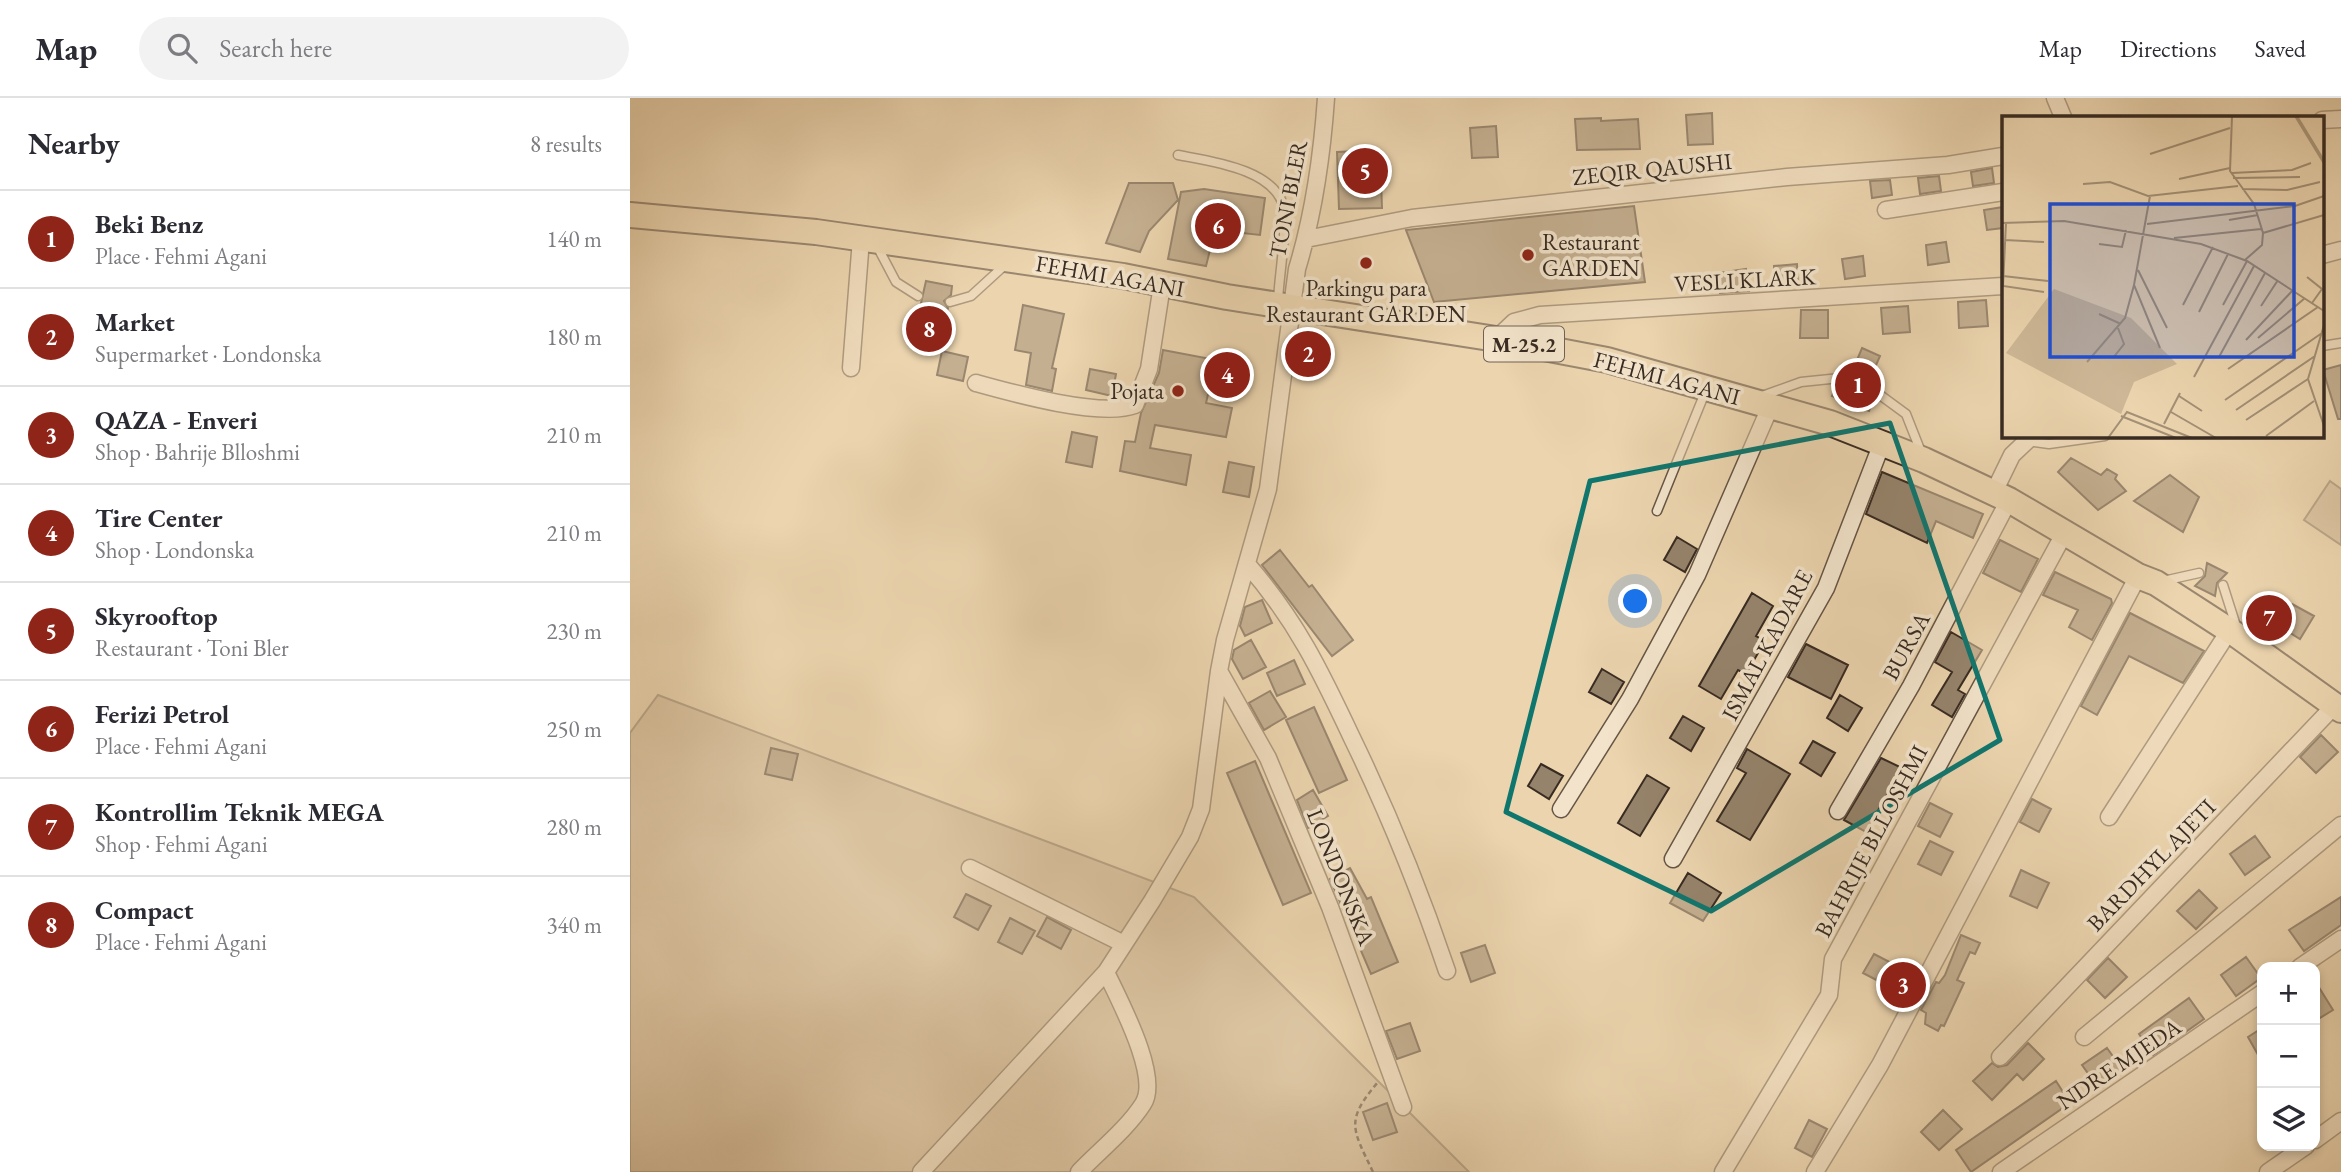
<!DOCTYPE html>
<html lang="en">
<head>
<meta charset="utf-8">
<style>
  body { margin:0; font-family:"EB Garamond",serif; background:#f2f2f3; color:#2b2b33 }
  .controls { position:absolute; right:21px; bottom:21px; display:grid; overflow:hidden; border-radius:14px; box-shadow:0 4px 10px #0003 }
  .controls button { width:63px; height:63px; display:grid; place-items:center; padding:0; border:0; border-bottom:2px solid #e1e1e2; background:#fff; color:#2b2b33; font:35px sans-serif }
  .you { position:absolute; left:1006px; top:504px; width:24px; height:24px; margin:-18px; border:5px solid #fff; border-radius:50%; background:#1a73e8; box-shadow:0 0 0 10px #1a73e833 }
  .badge { display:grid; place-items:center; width:46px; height:46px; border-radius:50%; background:#8f2418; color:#fff; font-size:23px; font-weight:700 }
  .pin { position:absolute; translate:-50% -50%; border:4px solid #fff; box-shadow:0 2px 7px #0006 }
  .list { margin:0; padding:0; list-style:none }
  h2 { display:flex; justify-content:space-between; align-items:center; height:91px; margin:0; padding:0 28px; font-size:30px }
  h2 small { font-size:23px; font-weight:400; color:#7c7c81 }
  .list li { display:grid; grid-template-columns:46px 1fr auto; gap:21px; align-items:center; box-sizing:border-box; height:98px; padding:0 28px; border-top:2px solid #e1e1e2 }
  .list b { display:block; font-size:26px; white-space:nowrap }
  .list p { margin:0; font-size:23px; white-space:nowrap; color:#7c7c81 }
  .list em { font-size:23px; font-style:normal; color:#7c7c81 }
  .icon { flex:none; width:38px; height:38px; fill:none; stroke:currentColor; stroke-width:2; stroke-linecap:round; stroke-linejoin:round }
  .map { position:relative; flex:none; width:1711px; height:1074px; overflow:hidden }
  header { display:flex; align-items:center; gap:42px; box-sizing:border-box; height:98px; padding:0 35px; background:#fff; border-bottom:2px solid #e1e1e2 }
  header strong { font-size:33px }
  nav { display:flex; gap:38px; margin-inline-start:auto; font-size:24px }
  .search { width:490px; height:63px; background:#f2f2f3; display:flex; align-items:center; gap:18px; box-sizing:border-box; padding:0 24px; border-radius:38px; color:#7c7c81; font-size:26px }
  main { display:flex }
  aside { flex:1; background:#fff }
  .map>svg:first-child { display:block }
</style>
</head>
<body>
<header>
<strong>Map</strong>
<div class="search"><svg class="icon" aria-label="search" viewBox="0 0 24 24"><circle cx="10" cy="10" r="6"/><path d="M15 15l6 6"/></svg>Search here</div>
<nav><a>Map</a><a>Directions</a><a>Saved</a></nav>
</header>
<main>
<aside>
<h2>Nearby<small>8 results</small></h2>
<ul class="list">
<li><span class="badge">1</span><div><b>Beki Benz</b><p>Place · Fehmi Agani</p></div><em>140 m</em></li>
<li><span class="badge">2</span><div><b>Market</b><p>Supermarket · Londonska</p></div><em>180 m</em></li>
<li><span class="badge">3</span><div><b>QAZA - Enveri</b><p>Shop · Bahrije Blloshmi</p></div><em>210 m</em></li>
<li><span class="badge">4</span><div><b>Tire Center</b><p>Shop · Londonska</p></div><em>210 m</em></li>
<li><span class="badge">5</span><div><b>Skyrooftop</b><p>Restaurant · Toni Bler</p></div><em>230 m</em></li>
<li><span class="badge">6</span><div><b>Ferizi Petrol</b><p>Place · Fehmi Agani</p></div><em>250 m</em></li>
<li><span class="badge">7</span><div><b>Kontrollim Teknik MEGA</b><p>Shop · Fehmi Agani</p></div><em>280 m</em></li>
<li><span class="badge">8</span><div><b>Compact</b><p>Place · Fehmi Agani</p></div><em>340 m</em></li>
</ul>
</aside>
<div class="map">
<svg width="1711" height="1074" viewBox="0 0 1711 1074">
  <rect width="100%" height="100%" fill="#ebd4ae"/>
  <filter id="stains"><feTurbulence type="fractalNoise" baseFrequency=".00286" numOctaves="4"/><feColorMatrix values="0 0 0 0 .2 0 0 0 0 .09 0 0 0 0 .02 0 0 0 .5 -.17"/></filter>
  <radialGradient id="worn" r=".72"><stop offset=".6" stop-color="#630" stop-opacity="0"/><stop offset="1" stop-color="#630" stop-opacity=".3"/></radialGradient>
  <path fill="#cdb796" stroke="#82715c" stroke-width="2" d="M1700 383 1711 391V447L1674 422Z
    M28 597 564 799 839 1074H0V635Z"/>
  <path fill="#95836b" stroke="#382b22" stroke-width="2" d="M1082 15 1083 46 1058 47 1056 17Z
    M971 20V23L1008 21 1010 51 947 52 945 21Z
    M866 28 868 59 842 60 840 30Z
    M750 52 752 110 709 111 707 54Z
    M1362 70 1364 85 1343 88 1341 74Z
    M1309 78 1311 93 1290 96 1288 80Z
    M1260 82 1262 97 1242 100 1240 83Z
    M499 85H543L548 102 519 133 510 154 476 145Z
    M574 91 635 100 630 137 585 132 576 168 538 161 551 94Z
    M1004 108 1015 184 804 204 776 132Z
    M1373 109V130L1357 132 1354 112Z
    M1316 144 1319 164 1298 167 1296 147Z
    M1233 158 1235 178 1215 181 1212 161Z
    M1167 166 1168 188 1146 190 1144 168Z
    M1116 171 1119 193 1090 195 1088 175Z
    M296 183 322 188 321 197 314 203 318 210 310 243 283 240Z
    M1356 202 1358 228 1329 230 1328 204Z
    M393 207 434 216 422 270 426 271 422 293 396 287 401 255 385 252Z
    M1278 208 1280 234 1253 236 1251 210Z
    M1171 212H1198V240H1170Z
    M672 234 697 239 692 269 666 264Z
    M1232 250 1250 258 1243 274 1252 277 1248 288 1240 293 1244 300 1239 313 1202 298 1207 287 1216 282 1213 274 1217 264 1225 267Z
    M533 252 586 262 576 305 602 310 596 339 525 327 520 350 561 357 556 387 490 373 495 343 505 344 511 315 529 275Z
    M312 253 338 259 333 283 307 277Z
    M1711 267V321H1708L1693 272Z
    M460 271 486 276 482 298 456 292Z
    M442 334 467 339 462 369 436 364Z
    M1441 360 1471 377 1477 371 1487 377 1485 381 1496 393 1468 412 1428 374Z
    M599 364 624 369 619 399 593 394Z
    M1252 374 1353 416 1343 440 1306 423 1297 445 1236 416Z
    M1540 377 1569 399 1553 434 1504 403Z
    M1047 439 1067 451 1055 474 1034 462Z
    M1370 442 1408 461 1391 494 1353 475Z
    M650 452 679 489 682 487 723 542 702 558 632 467Z
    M1577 465 1597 475 1587 485 1585 498 1565 488 1575 478Z
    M1425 474 1481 501 1482 505 1462 542 1439 529 1448 512 1413 497Z
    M1122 495 1143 508 1126 538 1135 543 1116 576 1108 572 1091 601 1069 588Z
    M632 502 642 525 615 538 610 528 615 509Z
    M1662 506 1684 518 1670 541 1649 528Z
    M1500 515 1574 553 1553 585 1499 558 1467 617 1451 608Z
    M1321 534 1352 552 1328 592 1335 596 1322 619 1302 607 1322 574 1305 564Z
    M621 542 636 569 613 581 602 561 604 552Z
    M1176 546 1218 567 1201 601 1158 579Z
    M664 562 675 586 647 598 637 575Z
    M972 571 994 584 981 606 959 594Z
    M640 593 656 619 634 632 619 605Z
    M1210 597 1232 610 1218 633 1197 620Z
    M684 609 717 682 689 695 656 622Z
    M1053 618 1074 630 1061 653 1040 640Z
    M1691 637 1708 654 1686 675 1670 659Z
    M1183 643 1205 655 1191 678 1170 665Z
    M141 650 168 656 162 682 135 676Z
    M1117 651 1160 676 1120 742 1087 723 1116 675 1107 670Z
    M1251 660 1272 670 1236 734 1214 722Z
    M625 663 681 795 653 807 597 675Z
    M911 666 933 678 919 701 898 688Z
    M1017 677 1039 690 1010 738 988 725Z
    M683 692 698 718 678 730 667 702Z
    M1402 701 1421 711 1409 734 1390 724Z
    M1300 705 1322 716 1310 739 1288 728Z
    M1625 738 1640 759 1615 777 1600 756Z
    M1300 743 1323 754 1311 777 1288 766Z
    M720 770 737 801 741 799 768 864 741 876 700 781Z
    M1391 772 1419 785 1407 810 1380 798Z
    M1058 775 1091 795 1073 823 1040 805Z
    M1569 792 1587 810 1566 831 1547 813Z
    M336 796 361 808 348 832 324 819Z
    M1711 799V827L1674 853 1659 832Z
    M417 819 441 832 431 851 407 838Z
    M380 820 405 833 392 856 368 844Z
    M1331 837 1350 845 1345 856 1340 854 1327 882 1334 885 1314 928 1311 927 1308 933 1295 926 1296 915 1291 912 1306 884 1309 885 1315 877Z
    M855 847 865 875 841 884 831 855Z
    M1244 856 1269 869 1272 864 1288 873 1273 901 1268 898 1264 906 1252 899 1258 888 1233 875Z
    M1616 859 1631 880 1606 898 1591 877Z
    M1478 860 1497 879 1475 900 1457 882Z
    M1685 883 1703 912 1685 923Z
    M1559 900 1574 921 1523 957 1509 936Z
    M780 925 790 953 767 961 756 933Z
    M1632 930V964L1618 939Z
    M1398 945 1414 961 1393 982 1387 976 1362 1002 1343 983 1362 965 1368 969 1377 967Z
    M1477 950 1492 971 1467 988 1452 967Z
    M1426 983 1440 1005 1341 1074 1326 1052Z
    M757 1005 767 1034 743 1042 733 1014Z
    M1313 1012 1332 1031 1309 1052 1291 1034Z
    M1179 1022 1197 1031 1182 1059 1165 1050Z"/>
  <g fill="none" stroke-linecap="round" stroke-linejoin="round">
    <defs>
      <path id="service" d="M548 57C579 63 647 71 654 111 657 133 649 178 648 203
        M247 148 266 184 288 198
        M320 204 341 198 376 166
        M1692 248 1711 245
        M1246 294 1276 316 1291 354
        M1132 298 1171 284 1210 280
        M1396 343 1419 346 1475 338
        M1027 413 1076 292
        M1533 483 1569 475
        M1593 487 1607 531"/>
      <path id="minor" d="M696 0C692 58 684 115 667 171L638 391 595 542 589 573 638 660 700 809 773 1009
        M1425 0 1433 19
        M1692 22 1711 21
        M1256 112 1373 94
        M676 141 782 120 1157 79 1318 67 1373 58
        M1692 157 1711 152
        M866 241 884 224 910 217 1373 188
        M221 270 231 141
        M346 285C382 295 471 320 505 307L519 271 532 187
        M1364 394 1382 357 1402 338
        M617 466C666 522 691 574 722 640 759 716 790 793 817 873
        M931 711 1000 601 1067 477 1141 307
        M1208 713 1281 588 1379 402
        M1479 719 1599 533
        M1043 761 1196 490 1252 345
        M340 770 494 846
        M1670 869 1711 841
        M1454 939 1711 727
        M1370 959 1705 607
        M1685 1042 1711 1023
        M291 1074 476 874 522 803 560 739 571 711 589 573
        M449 1074C469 1053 497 1031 513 1006 531 979 489 902 476 874
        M1093 1074 1199 897 1203 861 1435 434
        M1185 1074 1250 967 1508 478
        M1371 1074 1632 895
        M1638 1074 1676 1048"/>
      <path id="primary" d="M0 117 186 134 493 178 597 199 866 241 977 262 1200 325 1294 362 1379 402 1508 478 1526 485 1608 538 1711 612"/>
    </defs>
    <use href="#service" stroke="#655545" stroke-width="11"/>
    <use href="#minor" stroke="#655545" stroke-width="19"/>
    <use href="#primary" stroke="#382b22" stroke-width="28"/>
    <path stroke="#382b22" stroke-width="2.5" stroke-dasharray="5 3.5" stroke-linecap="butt" d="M743 1074C722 1030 715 1023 748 984"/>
    <use href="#service" stroke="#f2e3ca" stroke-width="8"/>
    <use href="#minor" stroke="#f2e3ca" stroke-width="16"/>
    <use href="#primary" stroke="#ebd4ae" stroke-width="24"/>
  </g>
  <path d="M0 0H1711V1074H0ZM1260 325 1370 642 1081 813 876 714 960 383Z" fill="#ebd4ae" fill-opacity=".55" fill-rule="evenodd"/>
  <path fill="none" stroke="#0f766e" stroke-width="5" stroke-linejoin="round" d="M1260 325 1370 642 1081 813 876 714 960 383Z"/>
  <g fill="#8f2418" stroke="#f2e3ca" stroke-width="2.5">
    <circle cx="898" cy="157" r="7"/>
    <circle cx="736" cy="165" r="7"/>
    <circle cx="548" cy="293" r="7"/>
  </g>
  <g text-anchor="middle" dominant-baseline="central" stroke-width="7" stroke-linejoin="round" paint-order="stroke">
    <rect fill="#f2e3ca" stroke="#706254" stroke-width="2" x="854" y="228.5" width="80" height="35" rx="5"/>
    <g font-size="21" font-weight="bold" fill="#382b22">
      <text x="894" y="246">M-25.2</text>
    </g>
    <g font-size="23" fill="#382b22" stroke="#f2e3ca">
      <text transform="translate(1022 71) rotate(-6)">ZEQIR QAUSHI</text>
      <text transform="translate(658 101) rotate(-79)">TONI BLER</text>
      <text transform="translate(480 178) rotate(10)">FEHMI AGANI</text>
      <text transform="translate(1115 182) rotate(-3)">VESLI KLARK</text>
      <text transform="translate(1037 280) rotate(15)">FEHMI AGANI</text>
      <text transform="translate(1137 547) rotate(-62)">ISMAL KADARE</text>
      <text transform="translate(1276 548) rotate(-61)">BURSA</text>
      <text transform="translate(1241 743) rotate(-62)">BAHRIJE BLLOSHMI</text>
      <text transform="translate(1521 767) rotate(-46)">BARDHYL AJETI</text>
      <text transform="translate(711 779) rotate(68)">LONDONSKA</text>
      <text transform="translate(1489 966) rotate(-34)">NDRE MJEDA</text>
    </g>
    <g font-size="23" fill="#382b22" stroke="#f2e3ca" text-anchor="start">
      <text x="912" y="144">Restaurant<tspan x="912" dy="26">GARDEN</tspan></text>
      <text x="736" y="190" text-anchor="middle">Parkingu para<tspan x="736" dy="26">Restaurant GARDEN</tspan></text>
      <text x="534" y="293" text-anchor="end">Pojata</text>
    </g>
  </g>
  <g transform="translate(1372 18)">
    <rect width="322" height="322" fill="#ebd4ae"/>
    <path d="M52 173 129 202 175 248 132 266 119 298 4 237Z" fill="#cdb796"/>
    <path fill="none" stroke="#ae9b7e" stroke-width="3.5" d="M294 0 322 46"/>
    <path fill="none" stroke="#a39076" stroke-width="2" d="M230 0 228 55 252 88 261 117 260 129 243 144M148 38 228 12M230 57 290 54 309 47M231 62 298 61M177 63 228 52M81 68 108 66 146 80 236 70M240 73 285 74 318 66M148 80 132 169 158 232M227 104 256 99M0 107 62 105 199 128 245 145 322 195M4 107 1 170 42 176M145 108 293 90 322 80M261 117 322 99M172 122 259 113M3 124 42 126M97 128 120 131 124 114M136 154 165 212M1 160 46 165M305 161 320 173 310 187M181 189 211 131M221 189 245 145M259 190 276 164M197 196 226 138M97 198 119 208M322 209 306 263 322 310M256 222 303 182M244 224 291 174M217 241 263 157M111 242 122 228 116 212M85 246 123 202 132 169M226 253 316 191M192 261 252 150M177 280 200 295M223 284 320 217M234 294 313 240M169 296 214 322M119 300 174 322M244 304 306 263M162 308 178 277M264 320 312 285M106 322 125 296 190 322"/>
    <path fill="#1d4ed8" fill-opacity="0.15" stroke="#1d4ed8" stroke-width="3.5" d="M48 88H292V241H48Z"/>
    <rect width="322" height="322" fill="none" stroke="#382b22" stroke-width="3.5"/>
  </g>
  <rect width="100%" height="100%" filter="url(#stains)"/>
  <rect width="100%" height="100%" fill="url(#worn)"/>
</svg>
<div class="controls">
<button>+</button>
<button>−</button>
<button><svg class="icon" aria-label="layers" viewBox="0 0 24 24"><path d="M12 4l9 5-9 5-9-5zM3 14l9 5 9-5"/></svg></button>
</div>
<div class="you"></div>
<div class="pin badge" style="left:1228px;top:287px">1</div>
<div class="pin badge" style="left:678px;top:256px">2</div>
<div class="pin badge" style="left:1273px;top:887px">3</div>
<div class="pin badge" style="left:597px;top:277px">4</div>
<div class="pin badge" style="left:735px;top:73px">5</div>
<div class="pin badge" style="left:588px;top:128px">6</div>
<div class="pin badge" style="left:1639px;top:520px">7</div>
<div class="pin badge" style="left:299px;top:231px">8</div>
</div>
</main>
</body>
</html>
